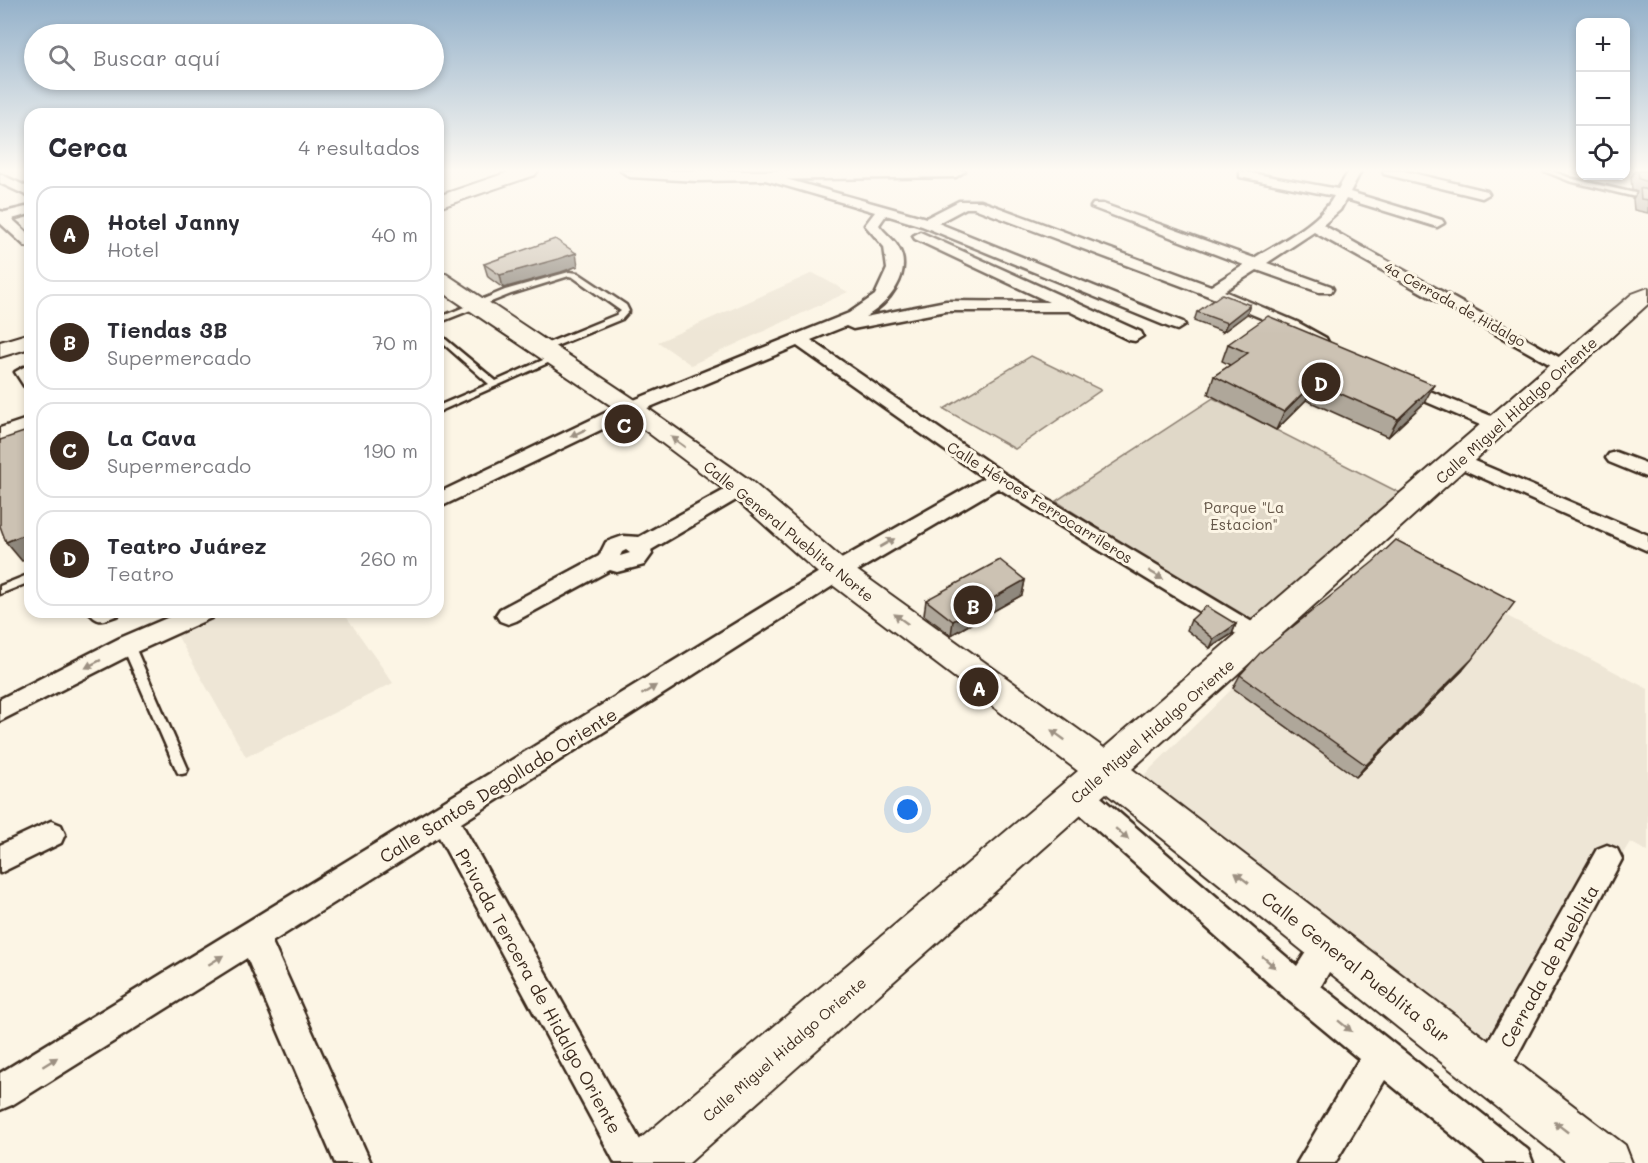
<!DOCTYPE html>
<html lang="es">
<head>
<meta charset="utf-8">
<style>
  body { margin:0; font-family:Mali,sans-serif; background:#f2f2f3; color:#2b2b33 }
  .controls { position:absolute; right:18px; top:18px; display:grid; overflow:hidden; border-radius:12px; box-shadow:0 3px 9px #0003 }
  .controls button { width:54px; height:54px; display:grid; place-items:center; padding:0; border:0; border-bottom:2px solid #e1e1e2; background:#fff; color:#2b2b33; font:30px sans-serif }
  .you { position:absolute; left:908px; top:810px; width:21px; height:21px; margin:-15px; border:4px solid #fff; border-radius:50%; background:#1a73e8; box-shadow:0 0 0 9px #1a73e833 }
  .badge { display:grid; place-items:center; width:39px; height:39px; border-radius:50%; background:#3b2a1e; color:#fff; font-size:20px; font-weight:700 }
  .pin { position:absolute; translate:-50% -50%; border:3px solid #fff; box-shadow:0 2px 6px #0006 }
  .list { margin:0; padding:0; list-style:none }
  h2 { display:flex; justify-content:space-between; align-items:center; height:78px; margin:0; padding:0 24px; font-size:26px }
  h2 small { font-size:20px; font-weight:400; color:#7c7c81 }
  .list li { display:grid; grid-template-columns:39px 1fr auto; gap:18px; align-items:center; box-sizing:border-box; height:96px; margin:0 12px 12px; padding:0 12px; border:2px solid #e1e1e2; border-radius:18px }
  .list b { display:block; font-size:22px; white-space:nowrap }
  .list p { margin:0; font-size:20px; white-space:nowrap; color:#7c7c81 }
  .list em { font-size:20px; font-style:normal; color:#7c7c81 }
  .icon { flex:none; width:33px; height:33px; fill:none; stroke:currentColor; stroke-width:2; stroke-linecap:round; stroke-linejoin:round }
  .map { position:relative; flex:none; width:1648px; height:1163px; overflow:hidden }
  .search { position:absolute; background:#fff; box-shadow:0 3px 9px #0003; left:24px; top:24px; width:420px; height:66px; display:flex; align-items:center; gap:15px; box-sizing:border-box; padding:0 21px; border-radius:33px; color:#7c7c81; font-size:22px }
  .panel { position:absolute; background:#fff; box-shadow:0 3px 9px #0003; left:24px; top:108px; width:420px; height:510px; border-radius:18px }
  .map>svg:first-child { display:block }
</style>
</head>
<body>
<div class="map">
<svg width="1648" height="1163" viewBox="0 0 1648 1163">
  <rect width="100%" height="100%" fill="#fcf5e5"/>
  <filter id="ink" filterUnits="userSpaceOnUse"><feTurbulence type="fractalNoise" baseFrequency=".0167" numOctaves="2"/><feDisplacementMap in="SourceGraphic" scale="12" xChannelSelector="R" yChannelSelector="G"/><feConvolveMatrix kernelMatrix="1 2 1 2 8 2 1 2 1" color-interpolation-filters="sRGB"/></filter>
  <g filter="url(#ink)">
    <path fill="#eee6d6" d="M813 273 848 292 691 365 658 342Z
      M230 612H343L393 683 246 757 177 635Z
      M1505 615 1648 689V852L1630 842 1494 1066 1141 778 1233 688 1356 777 1425 708Z"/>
    <path fill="#e0d8c8" stroke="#8e8173" stroke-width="1.5" d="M1031 356 1101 390 1015 449 944 409Z
      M1213 398 1404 495 1253 629 1056 501Z"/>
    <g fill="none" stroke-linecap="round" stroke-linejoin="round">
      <defs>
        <path id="lane" d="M1544 171H1552L1573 179 1648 196V200L1569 181Z
          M569 272 578 273 626 305 629 311 622 319 544 351H538V347L616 315 621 311 573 277 569 276 511 294 438 323V318L505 290Z
          M438 333 496 381 552 356H558L559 358 438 412V406L489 384 438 339Z
          M30 574V582L0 594V586Z
          M89 612H120L119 615C105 619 99 626 89 612Z
          M128 641 132 642 134 645 188 769 186 773 182 774 178 773 176 769 122 645 124 642Z"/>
        <path id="street" d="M757 171 926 218 959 201H981L1211 286 1244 265 1091 207 1093 204H1103L1254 258C1281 241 1318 225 1334 196L1240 177V171L1338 189 1349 171H1361L1350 192 1442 220 1444 223 1437 227 1346 199 1340 210 1323 225 1573 365 1564 370 1558 369 1314 232 1267 263 1331 286 1333 289 1331 292H1319L1257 270 1224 291 1297 322 1326 338 1328 342 1326 346 1320 347 1285 328 1206 295 974 208H966L938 223 1183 322 1185 325 1177 330 1171 328 922 226 886 215 879 225C884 233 893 238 898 247 914 273 888 305 865 317L946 301 1049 302 915 239 913 236 920 232 1141 332 1143 336 1135 341 1129 340 1069 311H946L853 329 846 326 811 340 1005 474 1267 631 1271 637 1267 643 1259 646 1251 643 998 488 845 578 461 823 653 1163H615L439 837 272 942 371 1163H335L247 958 12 1105 0 1110V1073L829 566 984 478 797 346 638 412 438 508V493L624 404 849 313 875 295 887 269 884 247 865 225 875 212 755 177 754 174Z
          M1383 171H1404L1487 191 1489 194 1482 198 1384 174Z
          M0 174 30 188V197L0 183Z
          M30 206V214L12 219 30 235V247L25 246 0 223V211L5 212Z
          M24 367 30 368V387L24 386 15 372Z
          M1400 379 1506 422 1508 426 1499 432 1492 430 1394 388 1391 384Z
          M30 418V430L0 440V428Z
          M1616 452 1648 464V478L1609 462 1606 458 1609 454Z
          M1460 455 1648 535V551L1453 465 1450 461 1453 457Z
          M741 481 748 483 751 488 748 493 651 550 652 554 644 565 617 572 610 570 516 621 508 624 500 621 496 615 500 609 599 556 606 542 623 536 639 537ZM626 550 630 553 620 556 622 552Z
          M181 612H215L211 618 136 652 0 721V699L120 638Z
          M1078 783 1088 786 1297 966 1317 935 1328 931 1339 935 1344 946 1321 986 1528 1150 1533 1163H1486L1385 1080 1335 1163H1297L1359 1059 1289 1001 1068 804 1064 795 1068 786Z
          M51 821 61 825 65 834 61 843 0 873V845Z
          M1607 845 1617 849 1622 859 1502 1084 1490 1089 1478 1084 1473 1072 1478 1060 1597 849Z"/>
        <path id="secondary" d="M512 171H538L535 175 438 208V196Z
          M438 273 446 274 640 403 751 481 848 564 1104 748 1632 294 1648 288V304L1132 769 1625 1145 1632 1163H1567L1106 793 689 1163H626L633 1145 1078 771 826 580 731 495 622 413 438 289Z
          M30 333V348L0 357V342Z"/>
        <path id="primary" d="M621 171H965L956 177 697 181 630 177Z"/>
      </defs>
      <use href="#lane" stroke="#3b2a1e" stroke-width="5"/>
      <use href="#street" stroke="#3b2a1e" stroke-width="5"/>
      <use href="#secondary" stroke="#3b2a1e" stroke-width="4"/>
      <use href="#primary" stroke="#3b2a1e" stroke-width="5"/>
      <use href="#lane" fill="#fcf5e5" fill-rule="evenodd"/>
      <use href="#street" fill="#fcf5e5" fill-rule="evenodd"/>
      <use href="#secondary" fill="#fcf5e5" fill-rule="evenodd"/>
      <use href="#primary" fill="#fcf5e5" fill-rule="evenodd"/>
    </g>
    <path fill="#afa79a" stroke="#3b2a1e" stroke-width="1.5" d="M1635 171H1648V213L1634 210 1633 199 1637 192 1632 190 1631 177Z
      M484 264 578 266 561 272 503 288 488 277Z
      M1197 312 1247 314 1223 332 1194 321Z
      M1228 344 1424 403 1388 437 1306 400 1276 430 1208 394 1214 376 1230 365 1222 361Z
      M1025 580 1022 595 951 635 924 615 926 600Z
      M1191 620 1236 624 1232 634 1210 648 1187 630Z
      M1462 671 1356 777 1233 688 1240 675Z"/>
    <path fill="#8f887d" stroke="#3b2a1e" stroke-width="1.5" d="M576 253 578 266 561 272 503 288 500 275Z
      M1250 305 1247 314 1223 332 1227 323Z
      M1314 382 1306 400 1276 430 1284 412Z
      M1434 385 1424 403 1388 437 1398 419Z
      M30 532V558L22 561 6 542Z
      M1025 580 1022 595 951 635 953 621Z
      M1236 624 1232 634 1210 648 1214 639Z
      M1472 659 1462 671 1356 777 1366 765Z"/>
    <path fill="#ccc2b3" stroke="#3b2a1e" stroke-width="1.5" d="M1638 171H1648V182L1639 179Z
      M1640 188 1648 190V200L1641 199Z
      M555 239 576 253 558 259 500 275 484 264Z
      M1222 294 1250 305 1227 323 1197 312Z
      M1268 316 1434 385 1398 419 1314 382 1284 412 1214 376 1248 353 1228 344Z
      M30 430V532L6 542 0 526V440Z
      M1396 540 1515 602 1472 659 1366 765 1240 675 1260 653 1373 562Z
      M1000 560 1025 580 953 621 926 600Z
      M1206 606 1236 624 1214 639 1191 620Z"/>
    <defs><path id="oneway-solid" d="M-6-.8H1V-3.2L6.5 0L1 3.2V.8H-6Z" transform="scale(1.5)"/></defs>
    <g fill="#9c9082">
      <use href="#oneway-solid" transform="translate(578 433) rotate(154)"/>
      <use href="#oneway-solid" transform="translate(678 442) rotate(-144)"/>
      <use href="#oneway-solid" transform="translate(887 543) rotate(-30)"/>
      <use href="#oneway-solid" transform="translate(1156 575) rotate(31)"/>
      <use href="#oneway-solid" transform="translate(901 619) rotate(-144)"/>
      <use href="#oneway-solid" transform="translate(93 664) rotate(153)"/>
      <use href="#oneway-solid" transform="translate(649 690) rotate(-32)"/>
      <use href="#oneway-solid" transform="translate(1058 735) rotate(-144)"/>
      <use href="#oneway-solid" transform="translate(1122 834) rotate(41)"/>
      <use href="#oneway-solid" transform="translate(1242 878) rotate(-142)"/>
      <use href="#oneway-solid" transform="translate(216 960) rotate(-32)"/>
      <use href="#oneway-solid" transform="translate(1269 962) rotate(41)"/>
      <use href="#oneway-solid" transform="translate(1345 1026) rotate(39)"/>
      <use href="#oneway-solid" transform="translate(50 1062) rotate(-32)"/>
      <use href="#oneway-solid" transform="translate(1561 1127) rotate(-142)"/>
    </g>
  </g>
  <linearGradient id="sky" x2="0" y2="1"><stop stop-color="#94b1ca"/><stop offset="0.51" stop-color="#fefaf3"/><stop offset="1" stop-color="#fefaf3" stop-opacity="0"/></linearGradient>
  <rect width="1648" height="334" fill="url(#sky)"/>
  <g text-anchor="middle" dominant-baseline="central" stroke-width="6" stroke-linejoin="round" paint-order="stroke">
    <g font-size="14" fill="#3b2a1e" stroke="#fcf5e5">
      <text transform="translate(1455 304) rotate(29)">4a Cerrada de Hidalgo</text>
    </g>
    <g font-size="15" fill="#3b2a1e" stroke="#fcf5e5">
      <text transform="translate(1516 410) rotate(-42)">Calle Miguel Hidalgo Oriente</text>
      <text transform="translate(1040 502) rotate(32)">Calle Héroes Ferrocarrileros</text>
      <text transform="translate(789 531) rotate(39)">Calle General Pueblita Norte</text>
      <text transform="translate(1152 731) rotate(-41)">Calle Miguel Hidalgo Oriente</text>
      <text transform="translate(784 1049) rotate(-41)">Calle Miguel Hidalgo Oriente</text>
    </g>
    <g font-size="15" fill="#645648" stroke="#fcf5e5">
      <text x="1244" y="507">Parque "La<tspan x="1244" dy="17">Estacion"</tspan></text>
    </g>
    <g font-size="18" fill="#3b2a1e" stroke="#fcf5e5">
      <text transform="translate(498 785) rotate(-32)">Calle Santos Degollado Oriente</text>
      <text transform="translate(1549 966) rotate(-61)">Cerrada de Pueblita</text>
      <text transform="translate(1356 967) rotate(38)">Calle General Pueblita Sur</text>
      <text transform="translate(539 991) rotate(61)">Privada Tercera de Hidalgo Oriente</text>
    </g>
  </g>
</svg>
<div class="controls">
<button>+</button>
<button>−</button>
<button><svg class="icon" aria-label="locate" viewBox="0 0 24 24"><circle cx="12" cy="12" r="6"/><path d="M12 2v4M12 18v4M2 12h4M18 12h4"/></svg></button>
</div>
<div class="you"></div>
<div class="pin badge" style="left:979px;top:687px">A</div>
<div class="pin badge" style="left:973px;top:605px">B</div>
<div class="pin badge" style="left:624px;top:424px">C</div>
<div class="pin badge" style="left:1321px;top:382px">D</div>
<div class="search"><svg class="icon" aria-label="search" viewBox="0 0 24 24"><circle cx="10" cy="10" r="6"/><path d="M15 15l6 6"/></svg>Buscar aquí</div>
<section class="panel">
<h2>Cerca<small>4 resultados</small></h2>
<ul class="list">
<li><span class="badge">A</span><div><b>Hotel Janny</b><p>Hotel</p></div><em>40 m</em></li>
<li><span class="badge">B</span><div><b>Tiendas 3B</b><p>Supermercado</p></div><em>70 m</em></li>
<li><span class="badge">C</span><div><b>La Cava</b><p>Supermercado</p></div><em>190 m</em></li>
<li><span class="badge">D</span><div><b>Teatro Juárez</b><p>Teatro</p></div><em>260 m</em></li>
</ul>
</section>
</div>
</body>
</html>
